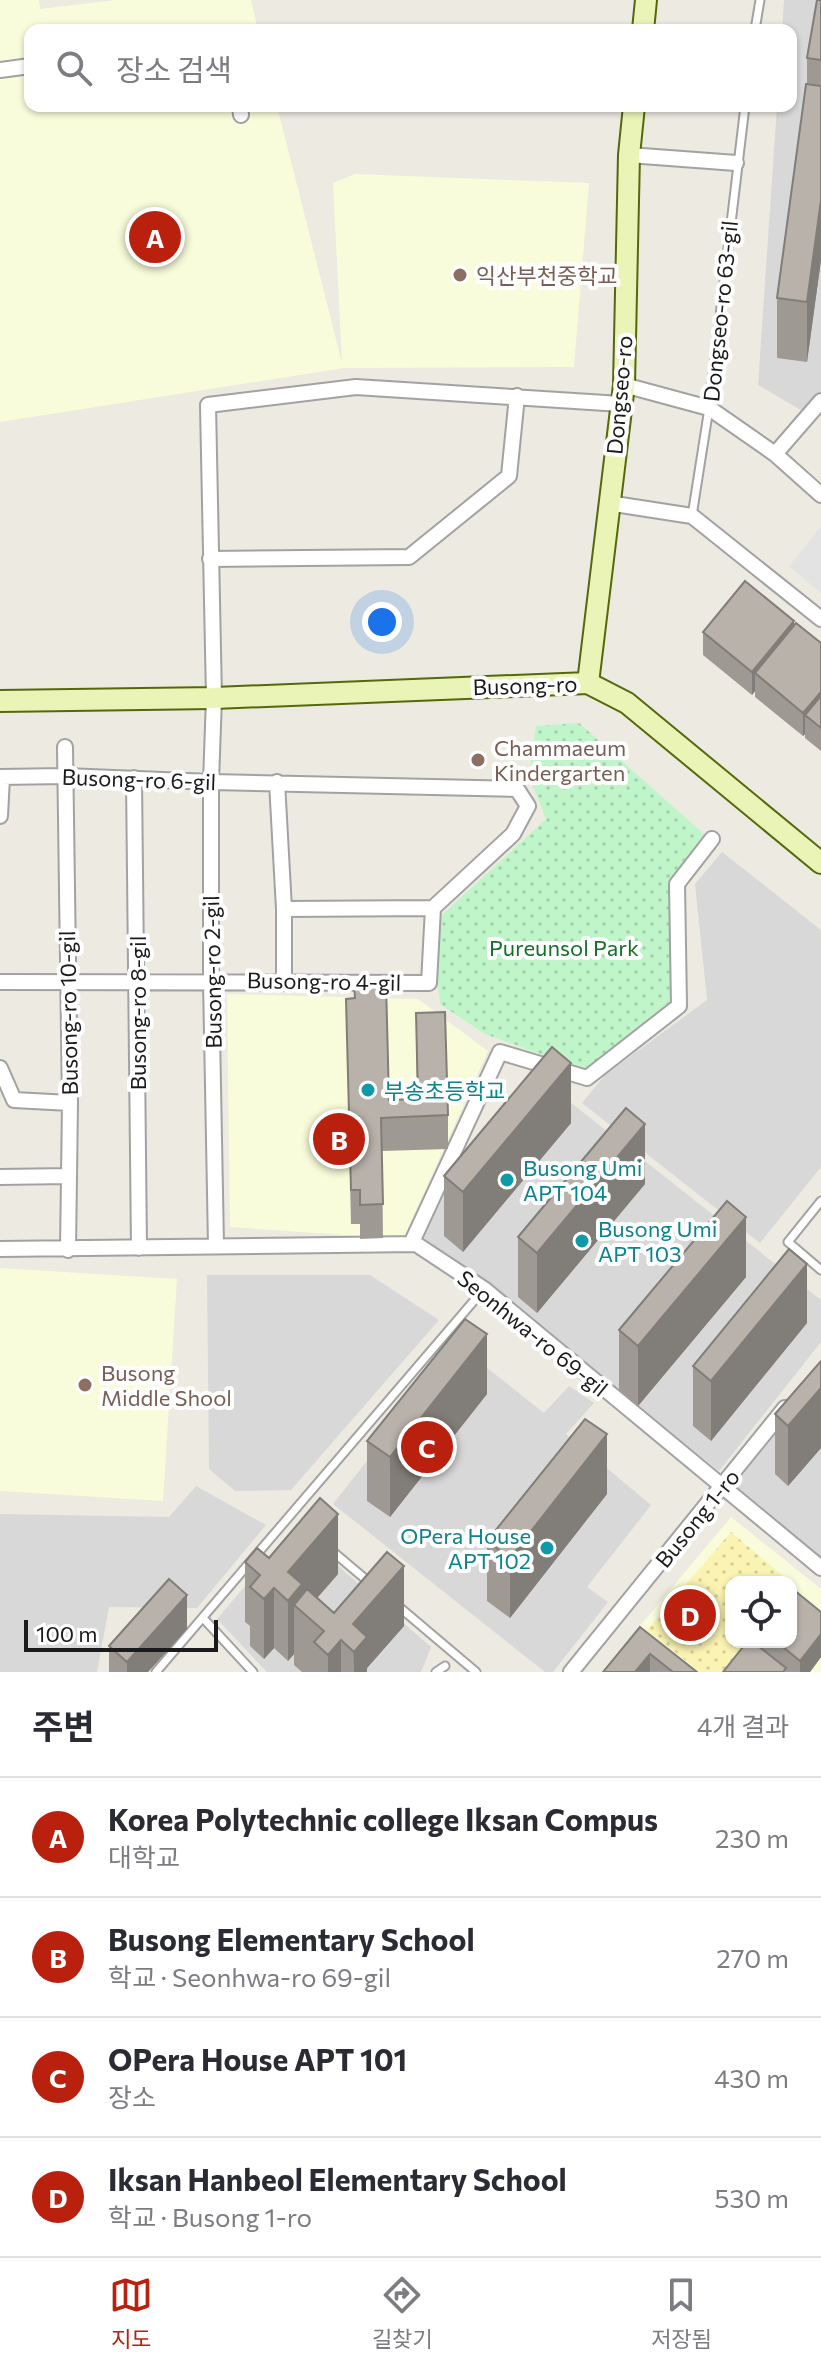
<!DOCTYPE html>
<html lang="ko">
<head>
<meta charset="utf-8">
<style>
  body { margin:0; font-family:Commissioner,"Noto Sans KR",sans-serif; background:#f7f7f7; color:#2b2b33 }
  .controls { position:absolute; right:24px; bottom:24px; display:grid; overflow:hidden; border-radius:16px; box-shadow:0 2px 6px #0004 }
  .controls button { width:72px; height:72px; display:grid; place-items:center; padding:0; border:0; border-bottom:2px solid #e1e1e2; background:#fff; color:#2b2b33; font:40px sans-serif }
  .scale { position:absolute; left:24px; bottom:20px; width:194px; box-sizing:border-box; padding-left:8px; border:4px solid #1b1b1b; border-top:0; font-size:22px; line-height:28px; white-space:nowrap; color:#1b1b1b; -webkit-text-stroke:6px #fff; paint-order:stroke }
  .you { position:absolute; left:382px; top:622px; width:28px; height:28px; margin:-20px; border:6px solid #fff; border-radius:50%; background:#1a73e8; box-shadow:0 0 0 12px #1a73e833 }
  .badge { display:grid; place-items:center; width:52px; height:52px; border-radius:50%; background:#b9200d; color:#fff; font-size:26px; font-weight:700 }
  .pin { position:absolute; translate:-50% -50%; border:4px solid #fff; box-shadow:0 2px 8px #0006 }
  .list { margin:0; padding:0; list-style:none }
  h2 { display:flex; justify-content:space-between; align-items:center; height:104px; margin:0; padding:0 32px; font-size:34px }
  h2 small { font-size:26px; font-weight:400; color:#7c7c81 }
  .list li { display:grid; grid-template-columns:52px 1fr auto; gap:24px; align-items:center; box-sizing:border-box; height:120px; padding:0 32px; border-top:2px solid #e1e1e2 }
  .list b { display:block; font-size:30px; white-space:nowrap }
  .list p { margin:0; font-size:26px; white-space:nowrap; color:#7c7c81 }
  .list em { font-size:26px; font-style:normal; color:#7c7c81 }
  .icon { flex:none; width:44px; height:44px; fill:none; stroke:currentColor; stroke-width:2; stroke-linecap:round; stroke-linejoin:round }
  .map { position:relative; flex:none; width:821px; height:1672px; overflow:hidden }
  .search { position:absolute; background:#fff; box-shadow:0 2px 6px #0004; left:24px; right:24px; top:24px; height:88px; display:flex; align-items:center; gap:20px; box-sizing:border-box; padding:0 28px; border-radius:16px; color:#7c7c81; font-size:30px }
  .sheet { height:584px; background:#fff }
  nav { display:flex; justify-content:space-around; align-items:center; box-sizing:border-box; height:112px; border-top:2px solid #e1e1e2; background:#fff; font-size:22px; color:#7c7c81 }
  nav a { display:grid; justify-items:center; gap:4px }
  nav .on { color:#b9200d }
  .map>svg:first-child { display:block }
</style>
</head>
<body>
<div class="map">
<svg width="821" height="1672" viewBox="0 0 821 1672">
  <defs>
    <pattern id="sand-dots" width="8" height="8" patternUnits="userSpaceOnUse" patternTransform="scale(2)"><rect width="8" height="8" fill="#faf3b2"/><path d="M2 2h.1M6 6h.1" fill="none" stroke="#d6d098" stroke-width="1.8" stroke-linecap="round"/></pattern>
    <pattern id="park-dots" width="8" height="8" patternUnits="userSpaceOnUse" patternTransform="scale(2)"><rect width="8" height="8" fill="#c0f5ca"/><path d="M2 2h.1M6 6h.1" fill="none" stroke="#a4d1ad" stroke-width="1.8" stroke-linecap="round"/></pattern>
  </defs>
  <rect width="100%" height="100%" fill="#eceae1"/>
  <path fill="#d9d8d8" d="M784 0H821V406L811 416 758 385 777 106H791V30H782Z
    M722 852 821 930V1167L760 1243 582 1103 605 1075 707 1000 695 884Z
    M537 1076 821 1300V1342L719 1471 415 1231Z
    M207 1275H370L439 1320 291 1490 235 1491 209 1469Z
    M458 1345 544 1413 569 1386 594 1403 566 1434 651 1505 587 1587 608 1602 553 1672H545L333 1504Z
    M821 1379V1562L731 1489Z
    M196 1486 266 1525 197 1608 109 1607 97 1672H0V1514L169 1517Z
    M295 1528 431 1647 421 1672H267L217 1619Z"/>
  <path fill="#f9fcda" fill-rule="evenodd" d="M0 0H39L40 9 116 0H251L258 30H30V106H277L342 363 333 183 355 174 589 183 574 367 344 368 0 422Z
    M227 994 418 999 488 1051 403 1239 230 1227Z
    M0 1268 177 1279 163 1501 0 1491Z
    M731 1517 821 1589V1672H601ZM731 1582H791V1642H731Z"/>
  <path fill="url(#sand-dots)" d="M731 1532 790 1582H731V1642H753L727 1672H700L647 1630Z"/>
  <path fill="url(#park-dots)" d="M579 723 704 834 669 880 672 1004 587 1071 485 1034 440 1004 432 924 546 819 529 776 536 726Z"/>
  <path fill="#e3e3e3" d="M821 527V593L789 566Z"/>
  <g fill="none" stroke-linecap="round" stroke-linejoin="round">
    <defs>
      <path id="lane" d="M755 30 760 0
        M692 516 709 408 745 106
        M821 1201 788 1242 821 1270
        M331 1550 370 1583
        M398 1606 476 1672
        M203 1618 253 1672
        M156 1672 484 1289
        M436 1672 445 1666"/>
      <path id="street" d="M0 70 30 66
        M240 106 241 115
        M629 155 736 163
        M624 385 709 408 775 454 821 495
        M775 454 821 401
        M608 503 692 516 821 619
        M210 559 409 557 509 476 517 396
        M65 747 70 1103 68 1250
        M0 777 65 776 211 782 517 789 528 806 513 834 433 908 284 909
        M134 778 139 1248
        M277 782 284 909V981
        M0 816 2 777
        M0 982 429 983 433 908
        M0 1068 14 1100 70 1103
        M0 1177 69 1176
        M411 1244 500 1052 587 1078 679 1006 677 884 712 839
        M216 1245 211 980V782L214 698 208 405 356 387 621 404
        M0 1249 416 1244 484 1289 821 1568
        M571 1672 785 1408"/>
      <path id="secondary" d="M643 30 646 0
        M588 683 624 385 629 155 634 106
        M0 701 214 698 588 683 627 703 821 863"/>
    </defs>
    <use href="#lane" stroke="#a2a2a2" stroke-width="11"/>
    <use href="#street" stroke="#a2a2a2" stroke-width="18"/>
    <use href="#secondary" stroke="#55690c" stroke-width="24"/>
    <use href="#lane" stroke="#fff" stroke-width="7"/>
    <use href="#street" stroke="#fff" stroke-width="14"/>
    <use href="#secondary" stroke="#ebf4b7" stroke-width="20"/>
  </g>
  <path fill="#9e9993" d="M821 0V260L807 362 777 358V298L807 85V58Z
    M794 626 821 643V751L805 738V734L803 736 755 697V691L752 695 703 655V632Z
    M346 999 389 1100 417 1099 416 1013 448 1115V1149L382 1151 383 1238 360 1239V1224H351Z
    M571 1123 463 1252 444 1236V1176Z
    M645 1184 537 1313 518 1297V1237Z
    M746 1277 638 1406 619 1390V1330Z
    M807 1323 711 1441 693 1426V1366Z
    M821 1361V1448L788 1486 775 1474V1414Z
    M487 1394 390 1517 367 1501V1441Z
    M607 1494 510 1618 487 1601V1541Z
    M269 1558 338 1574 317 1598 334 1613 404 1626 367 1668V1672H302L294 1665V1654L288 1661 274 1648 264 1659 250 1646V1626L245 1622V1562Z
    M821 1612V1657L810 1672H723L762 1648V1642H791Z
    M640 1627 697 1672H603Z
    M187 1629 148 1672H109V1646Z"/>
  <path fill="#817d78" d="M821 201V260L807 362V302Z
    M794 621V644L755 673V691L752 695V672Z
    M821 692V715H805V734L803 736V713Z
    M571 1063V1123L463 1252V1192Z
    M645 1124V1184L537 1313V1253Z
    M746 1217V1277L638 1406V1346Z
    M807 1264V1323L711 1441V1381Z
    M487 1334V1394L390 1517V1457Z
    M821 1388V1448L788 1486V1426Z
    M607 1434V1494L510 1618V1558Z
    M338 1514V1574L304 1613 294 1605V1654L288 1661V1572Z
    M404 1566V1626L367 1668V1672H354L353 1624Z
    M274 1588V1648L264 1659V1599Z
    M187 1595V1629L148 1672H127V1662Z
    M821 1634V1657L810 1672H800V1661Z
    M341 1640V1672H328V1655Z
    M650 1654V1672H635Z"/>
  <path fill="#b8b2ab" stroke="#817d78" stroke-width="2" d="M817 0H821V60L807 58Z
    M806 84 821 86V200L807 302 777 298Z
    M745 581 794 621 752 672 703 632Z
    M796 623 821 643V692L803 713 755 673Z
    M821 696V728L805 715Z
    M386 983 389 1100 418 1099 416 1013 445 1012 448 1115 381 1118 383 1204 360 1205V1190H351L346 999 355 998 354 984Z
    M552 1047 571 1063 463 1192 444 1176Z
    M626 1108 645 1124 537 1253 518 1237Z
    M727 1201 746 1217 638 1346 619 1330Z
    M789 1249 807 1264 711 1381 693 1366Z
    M465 1319 487 1334 390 1457 367 1441Z
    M821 1361V1388L788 1426 775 1414Z
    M585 1419 607 1434 510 1558 487 1541Z
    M320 1498 338 1514 288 1572 302 1584 288 1601 274 1588 264 1599 250 1587 260 1575 245 1562 257 1548 269 1558Z
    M387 1552 404 1566 353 1624 367 1637 354 1652 341 1640 328 1655 314 1642 324 1631 294 1605 307 1589 334 1613Z
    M169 1579 187 1595 127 1662 109 1646Z
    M794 1590 821 1612V1634L800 1661 777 1642H791V1594Z
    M640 1627 697 1672H673L650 1654 635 1672H603Z
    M747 1642H753L786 1668 783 1672H723Z"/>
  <g fill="#8d6e63" stroke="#fff" stroke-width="3">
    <circle cx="460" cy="275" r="8"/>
    <circle cx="478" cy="760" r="8"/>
    <circle cx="85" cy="1385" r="8"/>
  </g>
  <g fill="#0f9aa8" stroke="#fff" stroke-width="3">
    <circle cx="368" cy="1090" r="8"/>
    <circle cx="507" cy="1180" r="8"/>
    <circle cx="582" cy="1241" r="8"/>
    <circle cx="547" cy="1548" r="8"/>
  </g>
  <g text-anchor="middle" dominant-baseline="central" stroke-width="8" stroke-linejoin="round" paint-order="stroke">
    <g font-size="22" fill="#785e54" stroke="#fff" text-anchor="start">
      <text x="476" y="275">익산부천중학교</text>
      <text x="494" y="747">Chammaeum<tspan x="494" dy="25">Kindergarten</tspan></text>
      <text x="101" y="1372">Busong<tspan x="101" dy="25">Middle Shool</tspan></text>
    </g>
    <g font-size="22" fill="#1b1b1b" stroke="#fff">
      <text transform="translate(720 311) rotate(-84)">Dongseo-ro 63-gil</text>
      <text transform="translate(619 395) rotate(-85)">Dongseo-ro</text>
      <text transform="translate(525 685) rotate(-2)">Busong-ro</text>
      <text transform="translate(139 779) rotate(2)">Busong-ro 6-gil</text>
      <text transform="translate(212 972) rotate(-91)">Busong-ro 2-gil</text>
      <text transform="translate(324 981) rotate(1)">Busong-ro 4-gil</text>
      <text transform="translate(68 1013) rotate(-91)">Busong-ro 10-gil</text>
      <text transform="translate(137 1013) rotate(-90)">Busong-ro 8-gil</text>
      <text transform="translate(533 1333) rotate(39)">Seonhwa-ro 69-gil</text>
      <text transform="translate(697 1518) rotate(-51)">Busong 1-ro</text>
    </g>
    <g font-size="22" fill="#127024" stroke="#fff">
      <text x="564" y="947">Pureunsol Park</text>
    </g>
    <g font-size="22" fill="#0d838f" stroke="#fff" text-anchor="start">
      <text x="384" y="1090">부송초등학교</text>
      <text x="523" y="1167">Busong Umi<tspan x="523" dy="25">APT 104</tspan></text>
      <text x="598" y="1228">Busong Umi<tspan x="598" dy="25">APT 103</tspan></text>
      <text x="531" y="1535" text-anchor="end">OPera House<tspan x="531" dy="25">APT 102</tspan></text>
    </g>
  </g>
</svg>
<div class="controls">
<button><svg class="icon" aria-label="locate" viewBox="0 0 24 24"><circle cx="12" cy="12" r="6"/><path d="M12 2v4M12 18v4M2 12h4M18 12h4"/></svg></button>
</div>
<div class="scale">100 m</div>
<div class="you"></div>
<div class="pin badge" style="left:155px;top:237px">A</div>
<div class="pin badge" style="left:339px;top:1139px">B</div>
<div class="pin badge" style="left:427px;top:1447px">C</div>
<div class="pin badge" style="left:690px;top:1615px">D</div>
<div class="search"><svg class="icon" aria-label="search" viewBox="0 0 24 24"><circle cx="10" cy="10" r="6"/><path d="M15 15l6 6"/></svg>장소 검색</div>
</div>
<section class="sheet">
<h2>주변<small>4개 결과</small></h2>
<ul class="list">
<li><span class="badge">A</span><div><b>Korea Polytechnic college Iksan Compus</b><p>대학교</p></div><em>230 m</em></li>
<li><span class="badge">B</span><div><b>Busong Elementary School</b><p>학교 · Seonhwa-ro 69-gil</p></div><em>270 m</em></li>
<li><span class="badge">C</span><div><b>OPera House APT 101</b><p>장소</p></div><em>430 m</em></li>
<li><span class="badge">D</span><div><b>Iksan Hanbeol Elementary School</b><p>학교 · Busong 1-ro</p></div><em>530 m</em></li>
</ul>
</section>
<nav>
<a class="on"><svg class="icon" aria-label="map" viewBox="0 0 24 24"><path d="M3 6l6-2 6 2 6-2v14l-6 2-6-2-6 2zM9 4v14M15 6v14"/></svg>지도</a>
<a><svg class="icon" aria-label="directions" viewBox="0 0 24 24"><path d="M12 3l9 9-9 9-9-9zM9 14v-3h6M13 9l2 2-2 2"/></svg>길찾기</a>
<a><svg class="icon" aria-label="saved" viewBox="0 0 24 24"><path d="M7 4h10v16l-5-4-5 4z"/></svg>저장됨</a>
</nav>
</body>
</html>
